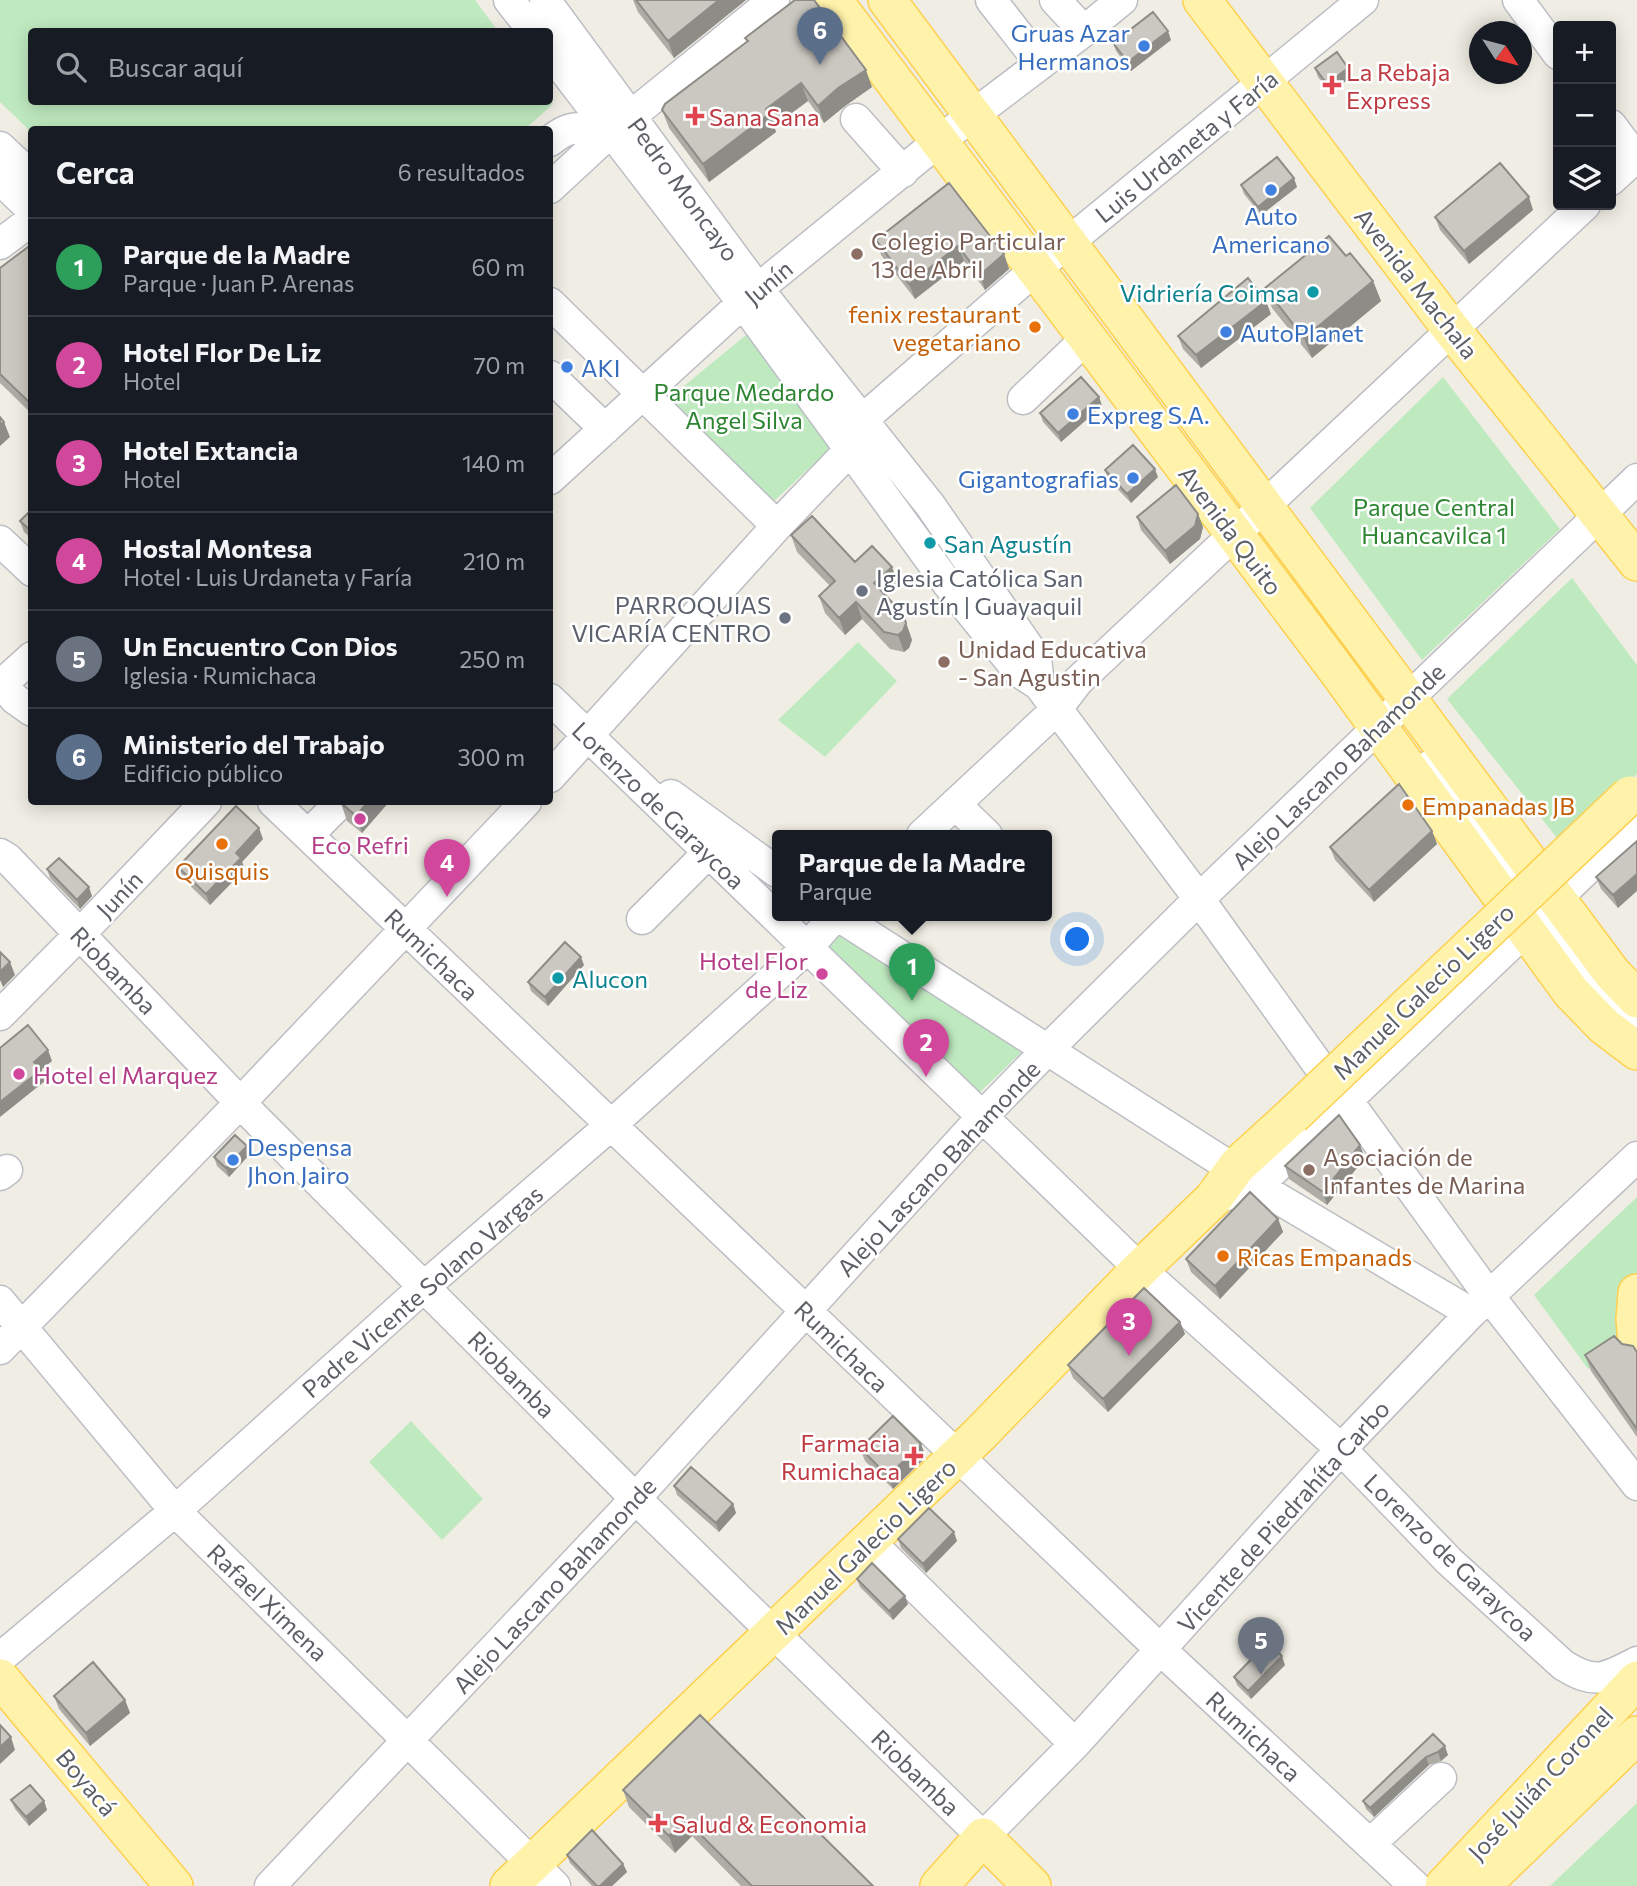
<!DOCTYPE html>
<html lang="es">
<head>
<meta charset="utf-8">
<style>
  body { margin:0; font-family:Commissioner,sans-serif; background:#20242c; color:#f1f3f6 }
  .controls { position:absolute; right:21px; top:21px; display:grid; overflow:hidden; border-radius:7px; box-shadow:0 4px 18px #0003 }
  .controls button { width:63px; height:63px; display:grid; place-items:center; padding:0; border:0; border-bottom:2px solid #363941; background:#171b24; color:#f1f3f6; font:35px sans-serif }
  .compass { position:absolute; left:1469px; top:21px; width:63px; height:63px; border-radius:50%; background:#171b24; box-shadow:0 4px 18px #0003; rotate:126deg }
  .you { position:absolute; left:1078px; top:940px; width:24px; height:24px; margin:-18px; border:5px solid #fff; border-radius:50%; background:#1a73e8; box-shadow:0 0 0 10px #1a73e833 }
  .badge { display:grid; place-items:center; width:46px; height:46px; border-radius:50%; background:#0b8043; color:#fff; font-size:23px; font-weight:700 }
  .pin { position:absolute; translate:-50% -58px; filter:drop-shadow(0 2px 4px #0008) }
  .pin::after { content:''; position:absolute; top:37px; width:24px; height:21px; background:inherit; clip-path:polygon(0 0,100% 0,50% 100%) }
  .popup { position:absolute; left:772px; top:830px; width:280px; height:91px; box-sizing:border-box; display:grid; place-content:center; border-radius:7px; background:#171b24; filter:drop-shadow(0 2px 5px #0005); font-size:23px; white-space:nowrap; color:#9ea1a6 }
  .popup b { font-size:26px; color:#f1f3f6 }
  .popup::after { content:''; position:absolute; left:50%; top:100%; margin-left:-14px; border:14px solid transparent; border-top-color:#171b24 }
  .list { margin:0; padding:0; list-style:none }
  h2 { display:flex; justify-content:space-between; align-items:center; height:91px; margin:0; padding:0 28px; font-size:30px }
  h2 small { font-size:23px; font-weight:400; color:#9ea1a6 }
  .list li { display:grid; grid-template-columns:46px 1fr auto; gap:21px; align-items:center; box-sizing:border-box; height:98px; padding:0 28px; border-top:2px solid #363941 }
  .list b { display:block; font-size:26px; white-space:nowrap }
  .list p { margin:0; font-size:23px; white-space:nowrap; color:#9ea1a6 }
  .list em { font-size:23px; font-style:normal; color:#9ea1a6 }
  .icon { flex:none; width:38px; height:38px; fill:none; stroke:currentColor; stroke-width:2; stroke-linecap:round; stroke-linejoin:round }
  .map { position:relative; flex:none; width:1637px; height:1886px; overflow:hidden }
  .search { position:absolute; background:#171b24; box-shadow:0 4px 18px #0003; left:28px; top:28px; width:525px; height:77px; display:flex; align-items:center; gap:18px; box-sizing:border-box; padding:0 24px; border-radius:7px; color:#9ea1a6; font-size:26px }
  .panel { position:absolute; background:#171b24; box-shadow:0 4px 18px #0003; left:28px; top:126px; width:525px; height:679px; border-radius:7px }
  .map>svg:first-child { display:block }
</style>
</head>
<body>
<div class="map">
<svg width="1637" height="1886" viewBox="0 0 1637 1886">
  <rect width="100%" height="100%" fill="#f0eee4"/>
  <path fill="#bfeac0" d="M0 0H475L498 31 32 32V102H550V99L553 104 525 129 32 130 31 132 0 102Z
    M752 330 838 441 769 506 667 400Z
    M1443 377 1560 529 1422 660 1310 508Z
    M1572 578 1637 665V774L1561 843 1447 699Z
    M858 642 897 681 825 757 778 720Z
    M838 928 1024 1050 980 1092 816 953Z
    M1637 1197V1273L1630 1291 1632 1341 1588 1369 1534 1295Z
    M411 1421 483 1499 442 1540 369 1462Z
    M1637 1803V1886H1550Z"/>
  <g fill="none" stroke-linecap="round" stroke-linejoin="round">
    <defs>
      <path id="minor" d="M509 0 534 32
        M545 0 751 280 930 505 1036 658 1039 685
        M991 0 1041 64
        M1055 0 1084 31
        M1518 0 1558 54
        M550 52 743 303 947 583 1019 672 1039 685 1199 899 1319 1066
        M856 119 903 172
        M1611 125 1637 160
        M550 141C561 132 570 127 584 128L599 142
        M0 147 32 177
        M0 179 32 210
        M1611 180 1637 156
        M550 188 605 137 774 0
        M0 244 32 220
        M550 303 777 526
        M550 376 605 429
        M1023 399 1087 338
        M550 479 758 289 939 141 1084 31 1122 0
        M0 541 32 571
        M2 684 15 699 32 711
        M0 686 32 657
        M550 699 1140 1269 1341 1449 1449 1561 1563 1665C1595 1685 1605 1679 1637 1662
        M1429 766 1588 980 1605 999 1637 1025
        M550 777 777 526 849 451 861 421 1036 269 1363 0
        M671 795 777 872
        M273 802 1161 1650 1415 1886
        M955 804 987 835
        M308 835 341 802
        M922 835 1056 710 1078 681 1585 205
        M0 854 8 859 255 1118 635 1498 983 1837 1075 1744 1341 1449 1471 1313 1637 1157
        M1557 898 1637 821
        M837 915 1221 1161
        M642 919 708 853
        M0 1015 80 934 206 802
        M1347 1100 1489 1296 1637 1485
        M0 1175 7 1170
        M1257 1186 1471 1313
        M1213 1199 1257 1186 1526 930
        M0 1301 175 1511 555 1886
        M0 1349 240 1103 526 802
        M870 1542 1075 1744
        M0 1658 175 1511 425 1286 611 1125 806 949 836 915
        M1370 1844 1441 1778
        M270 1886 623 1512 982 1117 1047 1050 1199 899 1637 479"/>
      <path id="major" d="M833 0 1336 669 1571 992 1604 1026 1637 1051
        M887 0 1612 973 1637 999
        M1202 0 1452 330 1637 562
        M1637 1293 1635 1319 1637 1341
        M0 1678 174 1886
        M509 1886 979 1435 1140 1269 1213 1199 1237 1166 1292 1116
        M939 1886 983 1837 1032 1886
        M1444 1886 1637 1680
        M1481 1886 1637 1735"/>
    </defs>
    <use href="#minor" stroke="#bcbec4" stroke-width="33"/>
    <use href="#major" stroke="#fed050" stroke-width="40"/>
    <use href="#minor" stroke="#fff" stroke-width="30"/>
    <use href="#major" stroke="#fff3ab" stroke-width="37"/>
    <defs>
      <path id="major-bridge" d="M1292 1116 1630 795"/>
    </defs>
    <use href="#major-bridge" stroke="#fed050" stroke-width="40" stroke-linecap="butt"/>
    <use href="#major-bridge" stroke="#fff3ab" stroke-width="37"/>
  </g>
  <path fill="#afaca6" d="M633 0H746L674 58 638 12Z
    M745 38 872 87 845 106 824 123 808 101 774 126 776 132 709 182 669 128 662 110 747 42Z
    M1171 40 1131 71 1116 51 1113 43Z
    M1315 68 1351 77 1330 93 1318 77Z
    M949 183 1004 254 1009 269 985 290 964 261 915 299 881 255 876 240Z
    M1241 185 1297 187 1261 215 1244 194Z
    M1533 210 1469 264 1440 230 1435 217Z
    M32 244V414L0 383V268Z
    M1346 256 1373 281 1381 301 1312 358 1272 308 1265 288Z
    M1271 314 1201 368 1183 349 1178 336Z
    M1099 397 1102 406 1061 442 1043 422 1040 413Z
    M1105 470 1158 477 1131 503 1108 479Z
    M32 509V539L24 532 20 521Z
    M1198 514 1203 527 1200 539 1170 564 1141 530 1137 517Z
    M791 535 855 562 898 584 885 596 903 614 912 640 909 648 904 652 890 649 862 619 845 635 825 613 819 596 830 586 797 552Z
    M343 802H389L362 833 347 821 341 803Z
    M1432 831 1437 844 1374 902 1335 860 1330 847Z
    M263 839 242 862 245 869 210 905 182 878 178 867Z
    M1637 841 1618 908 1601 889 1596 877Z
    M47 869 92 896 80 909 50 878Z
    M584 965 548 1006 531 991 528 982Z
    M247 1146 250 1154 229 1177 217 1166 214 1157Z
    M1365 1158 1327 1205 1289 1179 1285 1166Z
    M1278 1219 1283 1232 1220 1299 1191 1272 1186 1259Z
    M1180 1322 1185 1334 1108 1412 1073 1378 1068 1365Z
    M1622 1344 1637 1352V1437L1591 1371 1585 1355Z
    M860 1448 926 1457 893 1489 865 1461Z
    M674 1486 733 1504 736 1513 719 1532 677 1495Z
    M898 1539 957 1541 926 1573 901 1548Z
    M857 1579 908 1604 893 1620 860 1587Z
    M1285 1665 1251 1699 1237 1685 1234 1677Z
    M54 1696 125 1700 130 1713 90 1746 59 1709Z
    M1433 1734 1448 1755 1441 1761 1429 1765 1374 1817 1366 1809 1363 1801Z
    M623 1790 873 1886H741L692 1836 675 1853 629 1807Z
    M11 1800 44 1801 47 1810 29 1826 15 1809Z
    M567 1855 623 1864 627 1872 612 1886H592L570 1863Z"/>
  <path fill="#8e8c87" d="M719 0H746L674 58 668 41Z
    M1168 31 1171 40 1131 71 1128 62Z
    M1348 68 1351 77 1330 93 1327 84Z
    M866 70 872 87 845 106 824 123 818 106 838 88Z
    M801 83 808 101 774 126 776 132 709 182 703 164 766 109Z
    M1294 178 1297 187 1261 215 1258 207Z
    M1529 197 1533 210 1469 264 1464 251Z
    M958 246 964 261 915 299 909 284Z
    M1004 254 1009 269 985 290 980 275Z
    M1373 281 1381 301 1312 358 1304 338Z
    M1266 301 1271 314 1201 368 1196 355Z
    M1099 397 1102 406 1061 442 1058 433Z
    M4 422 10 437 0 446V425Z
    M1155 469 1158 477 1131 503 1127 494Z
    M1198 514 1203 527 1200 539 1170 564 1165 551Z
    M892 567 898 584 880 600 874 583Z
    M856 602 862 619 845 635 839 618Z
    M903 614 912 640 909 648 904 652 898 635Z
    M368 802H389L362 833 356 816Z
    M259 828 263 839 242 862 245 869 210 905 206 894 236 853Z
    M1432 831 1437 844 1374 902 1369 890Z
    M1637 874V891L1618 908 1613 895Z
    M89 887 92 896 80 909 77 900Z
    M581 957 584 965 548 1006 545 997Z
    M10 962 15 975 3 987 0 980V972Z
    M48 1050 52 1061 41 1070 45 1081 0 1117V1102L34 1062Z
    M1360 1145 1365 1158 1327 1205 1323 1192Z
    M247 1146 250 1154 229 1177 226 1168Z
    M1278 1219 1283 1232 1220 1299 1215 1286Z
    M1180 1322 1185 1334 1108 1412 1103 1399Z
    M921 1444 926 1457 893 1489 888 1476Z
    M733 1504 736 1513 719 1532 716 1523Z
    M954 1532 957 1541 926 1573 923 1564Z
    M905 1596 908 1604 893 1620 889 1611Z
    M1282 1656 1285 1665 1251 1699 1248 1691Z
    M125 1700 130 1713 90 1746 86 1733Z
    M11 1737 15 1750 0 1764V1747Z
    M1445 1746 1448 1755 1441 1761 1438 1752Z
    M1426 1757 1429 1765 1374 1817 1370 1808Z
    M44 1801 47 1810 29 1826 26 1817Z
    M685 1819 692 1836 675 1853 669 1836Z
    M623 1864 627 1872 612 1886H600Z"/>
  <path fill="#cbc8c1" stroke="#8e8c87" stroke-width="2" d="M636 0H719L668 41Z
    M795 0H814L866 70 838 88 818 106 801 83 766 109 769 114 703 164 662 110 665 104 748 41 745 38Z
    M1153 12 1168 31 1128 62 1113 43Z
    M1337 52 1348 68 1327 84 1315 68Z
    M1277 157 1294 178 1258 207 1241 185Z
    M1500 163 1529 197 1464 251 1435 217Z
    M949 183 1004 254 980 275 958 246 909 284 876 240Z
    M1329 236 1346 256 1350 253 1373 281 1304 338 1265 288Z
    M32 244V405L0 374V268Z
    M1248 278 1266 301 1196 355 1178 336Z
    M1081 377 1099 397 1058 433 1040 413Z
    M0 417 4 422 0 425Z
    M1133 445 1155 469 1127 494 1105 470Z
    M1176 485 1198 514 1195 526 1165 551 1137 517Z
    M32 509V532L20 521Z
    M812 516 855 562 872 546 892 567 874 583 903 614 906 623 903 631 898 635 884 632 856 602 839 618 819 596 835 581 791 535Z
    M1399 784 1432 831 1369 890 1330 847Z
    M343 802H368L356 816 341 803Z
    M236 806 259 828 236 853 241 858 206 894 178 867Z
    M1637 841V874L1613 895 1596 877Z
    M59 858 89 887 77 900 47 869Z
    M565 942 581 957 545 997 528 982Z
    M0 952 10 962 0 972Z
    M28 1025 48 1050 34 1062 41 1070 0 1102V1048Z
    M1339 1115 1360 1145 1323 1192 1285 1166Z
    M235 1135 247 1146 226 1168 214 1157Z
    M1250 1192 1278 1219 1215 1286 1186 1259Z
    M1144 1288 1180 1322 1103 1399 1068 1365Z
    M1614 1336 1622 1344 1633 1346 1637 1352V1429L1585 1355Z
    M893 1416 921 1444 888 1476 860 1448Z
    M691 1467 733 1504 716 1523 674 1486Z
    M929 1508 954 1532 923 1564 898 1539Z
    M872 1563 905 1596 889 1611 857 1579Z
    M1268 1642 1282 1656 1248 1691 1234 1677Z
    M93 1662 125 1700 86 1733 54 1696Z
    M700 1715 873 1886H752L685 1819 669 1836 623 1790Z
    M0 1725 11 1737 0 1747Z
    M1433 1734 1445 1746 1438 1752 1426 1757 1370 1808 1363 1801Z
    M30 1785 44 1801 26 1817 11 1800Z
    M592 1830 623 1864 600 1886H597L567 1855Z"/>
  <g fill="#3f7fe0" stroke="#fff" stroke-width="2.5">
    <circle cx="1144" cy="46" r="7"/>
    <circle cx="1271" cy="190" r="7"/>
    <circle cx="1226" cy="332" r="7"/>
    <circle cx="567" cy="367" r="7"/>
    <circle cx="1073" cy="414" r="7"/>
    <circle cx="1133" cy="478" r="7"/>
    <circle cx="233" cy="1160" r="7"/>
  </g>
  <g fill="#e0444e" stroke="#fff" stroke-width="2.5">
    <path d="M1328.5 74.5h7v7h7v7h-7v7h-7v-7h-7v-7h7z"/>
    <path d="M691.5 105.5h7v7h7v7h-7v7h-7v-7h-7v-7h7z"/>
    <path d="M910.5 1445.5h7v7h7v7h-7v7h-7v-7h-7v-7h7z"/>
    <path d="M654.5 1812.5h7v7h7v7h-7v7h-7v-7h-7v-7h7z"/>
  </g>
  <g fill="#8d6e63" stroke="#fff" stroke-width="2.5">
    <circle cx="857" cy="254" r="7"/>
    <circle cx="944" cy="662" r="7"/>
    <circle cx="1309" cy="1170" r="7"/>
  </g>
  <g fill="#0f9aa8" stroke="#fff" stroke-width="2.5">
    <circle cx="1313" cy="292" r="7"/>
    <circle cx="930" cy="543" r="7"/>
    <circle cx="558" cy="978" r="7"/>
  </g>
  <g fill="#e8710a" stroke="#fff" stroke-width="2.5">
    <circle cx="1035" cy="327" r="7"/>
    <circle cx="1408" cy="805" r="7"/>
    <circle cx="222" cy="844" r="7"/>
    <circle cx="1223" cy="1256" r="7"/>
  </g>
  <g fill="#6b7280" stroke="#fff" stroke-width="2.5">
    <circle cx="862" cy="591" r="7"/>
    <circle cx="785" cy="618" r="7"/>
  </g>
  <g fill="#d1479c" stroke="#fff" stroke-width="2.5">
    <circle cx="360" cy="819" r="7"/>
    <circle cx="822" cy="974" r="7"/>
    <circle cx="19" cy="1074" r="7"/>
  </g>
  <g text-anchor="middle" dominant-baseline="central" stroke-width="5" stroke-linejoin="round" paint-order="stroke">
    <g font-size="24" fill="#366cbe" stroke="#fff" text-anchor="start">
      <text x="1130" y="32" text-anchor="end">Gruas Azar<tspan x="1130" dy="28">Hermanos</tspan></text>
      <text x="1271" y="215" text-anchor="middle">Auto<tspan x="1271" dy="28">Americano</tspan></text>
      <text x="1240" y="332">AutoPlanet</text>
      <text x="581" y="367">AKI</text>
      <text x="1087" y="414">Expreg S.A.</text>
      <text x="1119" y="478" text-anchor="end">Gigantografias</text>
      <text x="247" y="1146">Despensa<tspan x="247" dy="28">Jhon Jairo</tspan></text>
    </g>
    <g font-size="24" fill="#be3a42" stroke="#fff" text-anchor="start">
      <text x="1346" y="71">La Rebaja<tspan x="1346" dy="28">Express</tspan></text>
      <text x="709" y="116">Sana Sana</text>
      <text x="900" y="1442" text-anchor="end">Farmacia<tspan x="900" dy="28">Rumichaca</tspan></text>
      <text x="672" y="1823">Salud &amp; Economia</text>
    </g>
    <g font-size="24" fill="#5c6066" stroke="#fff">
      <text transform="translate(1186 146) rotate(-39)">Luis Urdaneta y Faría</text>
      <text transform="translate(684 189) rotate(54)">Pedro Moncayo</text>
      <text transform="translate(768 282) rotate(-40)">Junín</text>
      <text transform="translate(1417 283) rotate(52)">Avenida Machala</text>
      <text transform="translate(1231 530) rotate(53)">Avenida Quito</text>
      <text transform="translate(1338 766) rotate(-44)">Alejo Lascano Bahamonde</text>
      <text transform="translate(659 805) rotate(44)">Lorenzo de Garaycoa</text>
      <text transform="translate(119 894) rotate(-46)">Junín</text>
      <text transform="translate(432 954) rotate(44)">Rumichaca</text>
      <text transform="translate(114 970) rotate(46)">Riobamba</text>
      <text transform="translate(1423 991) rotate(-44)">Manuel Galecio Ligero</text>
      <text transform="translate(938 1168) rotate(-47)">Alejo Lascano Bahamonde</text>
      <text transform="translate(422 1291) rotate(-41)">Padre Vicente Solano Vargas</text>
      <text transform="translate(842 1346) rotate(44)">Rumichaca</text>
      <text transform="translate(512 1374) rotate(45)">Riobamba</text>
      <text transform="translate(1283 1516) rotate(-48)">Vicente de Piedrahíta Carbo</text>
      <text transform="translate(865 1546) rotate(-44)">Manuel Galecio Ligero</text>
      <text transform="translate(1451 1557) rotate(44)">Lorenzo de Garaycoa</text>
      <text transform="translate(554 1585) rotate(-47)">Alejo Lascano Bahamonde</text>
      <text transform="translate(268 1602) rotate(44)">Rafael Ximena</text>
      <text transform="translate(1254 1736) rotate(43)">Rumichaca</text>
      <text transform="translate(916 1772) rotate(44)">Riobamba</text>
      <text transform="translate(87 1782) rotate(50)">Boyacá</text>
      <text transform="translate(1540 1783) rotate(-47)">José Julián Coronel</text>
    </g>
    <g font-size="24" fill="#785e54" stroke="#fff" text-anchor="start">
      <text x="871" y="240">Colegio Particular<tspan x="871" dy="28">13 de Abril</tspan></text>
      <text x="958" y="648">Unidad Educativa<tspan x="958" dy="28">- San Agustin</tspan></text>
      <text x="1323" y="1156">Asociación de<tspan x="1323" dy="28">Infantes de Marina</tspan></text>
    </g>
    <g font-size="24" fill="#0d838f" stroke="#fff" text-anchor="start">
      <text x="1299" y="292" text-anchor="end">Vidriería Coimsa</text>
      <text x="944" y="543">San Agustín</text>
      <text x="572" y="978">Alucon</text>
    </g>
    <g font-size="24" fill="#c56008" stroke="#fff" text-anchor="start">
      <text x="1021" y="313" text-anchor="end">fenix restaurant<tspan x="1021" dy="28">vegetariano</tspan></text>
      <text x="1422" y="805">Empanadas JB</text>
      <text x="222" y="870" text-anchor="middle">Quisquis</text>
      <text x="1237" y="1256">Ricas Empanads</text>
    </g>
    <g font-size="24" fill="#2d8532" stroke="#fff">
      <text x="744" y="391">Parque Medardo<tspan x="744" dy="28">Angel Silva</tspan></text>
      <text x="1434" y="506">Parque Central<tspan x="1434" dy="28">Huancavilca 1</tspan></text>
    </g>
    <g font-size="24" fill="#5b616d" stroke="#fff" text-anchor="start">
      <text x="876" y="577">Iglesia Católica San<tspan x="876" dy="28">Agustín | Guayaquil</tspan></text>
      <text x="771" y="604" text-anchor="end">PARROQUIAS<tspan x="771" dy="28">VICARÍA CENTRO</tspan></text>
    </g>
    <g font-size="24" fill="#b23c85" stroke="#fff">
      <text x="360" y="844">Eco Refri</text>
      <text x="808" y="960" text-anchor="end">Hotel Flor<tspan x="808" dy="28">de Liz</tspan></text>
      <text x="33" y="1074" text-anchor="start">Hotel el Marquez</text>
    </g>
  </g>
</svg>
<div class="controls">
<button>+</button>
<button>−</button>
<button><svg class="icon" aria-label="layers" viewBox="0 0 24 24"><path d="M12 4l9 5-9 5-9-5zM3 14l9 5 9-5"/></svg></button>
</div>
<svg class="compass" viewBox="-18 -18 36 36"><path d="M0-13l5 13h-10z" fill="#e53935"/><path d="M0 13l5-13h-10z" fill="#9ea1a6"/></svg>
<div class="you"></div>
<div class="pin badge" style="left:912px;top:1001px;background:#2e9e5b">1</div>
<div class="popup"><b>Parque de la Madre</b>Parque</div>
<div class="pin badge" style="left:926px;top:1077px;background:#d1479c">2</div>
<div class="pin badge" style="left:1129px;top:1356px;background:#d1479c">3</div>
<div class="pin badge" style="left:447px;top:897px;background:#d1479c">4</div>
<div class="pin badge" style="left:1261px;top:1675px;background:#6b7280">5</div>
<div class="pin badge" style="left:820px;top:65px;background:#5c6f8a">6</div>
<div class="search"><svg class="icon" aria-label="search" viewBox="0 0 24 24"><circle cx="10" cy="10" r="6"/><path d="M15 15l6 6"/></svg>Buscar aquí</div>
<section class="panel">
<h2>Cerca<small>6 resultados</small></h2>
<ul class="list">
<li><span class="badge" style="background:#2e9e5b">1</span><div><b>Parque de la Madre</b><p>Parque · Juan P. Arenas</p></div><em>60 m</em></li>
<li><span class="badge" style="background:#d1479c">2</span><div><b>Hotel Flor De Liz</b><p>Hotel</p></div><em>70 m</em></li>
<li><span class="badge" style="background:#d1479c">3</span><div><b>Hotel Extancia</b><p>Hotel</p></div><em>140 m</em></li>
<li><span class="badge" style="background:#d1479c">4</span><div><b>Hostal Montesa</b><p>Hotel · Luis Urdaneta y Faría</p></div><em>210 m</em></li>
<li><span class="badge" style="background:#6b7280">5</span><div><b>Un Encuentro Con Dios</b><p>Iglesia · Rumichaca</p></div><em>250 m</em></li>
<li><span class="badge" style="background:#5c6f8a">6</span><div><b>Ministerio del Trabajo</b><p>Edificio público</p></div><em>300 m</em></li>
</ul>
</section>
</div>
</body>
</html>
